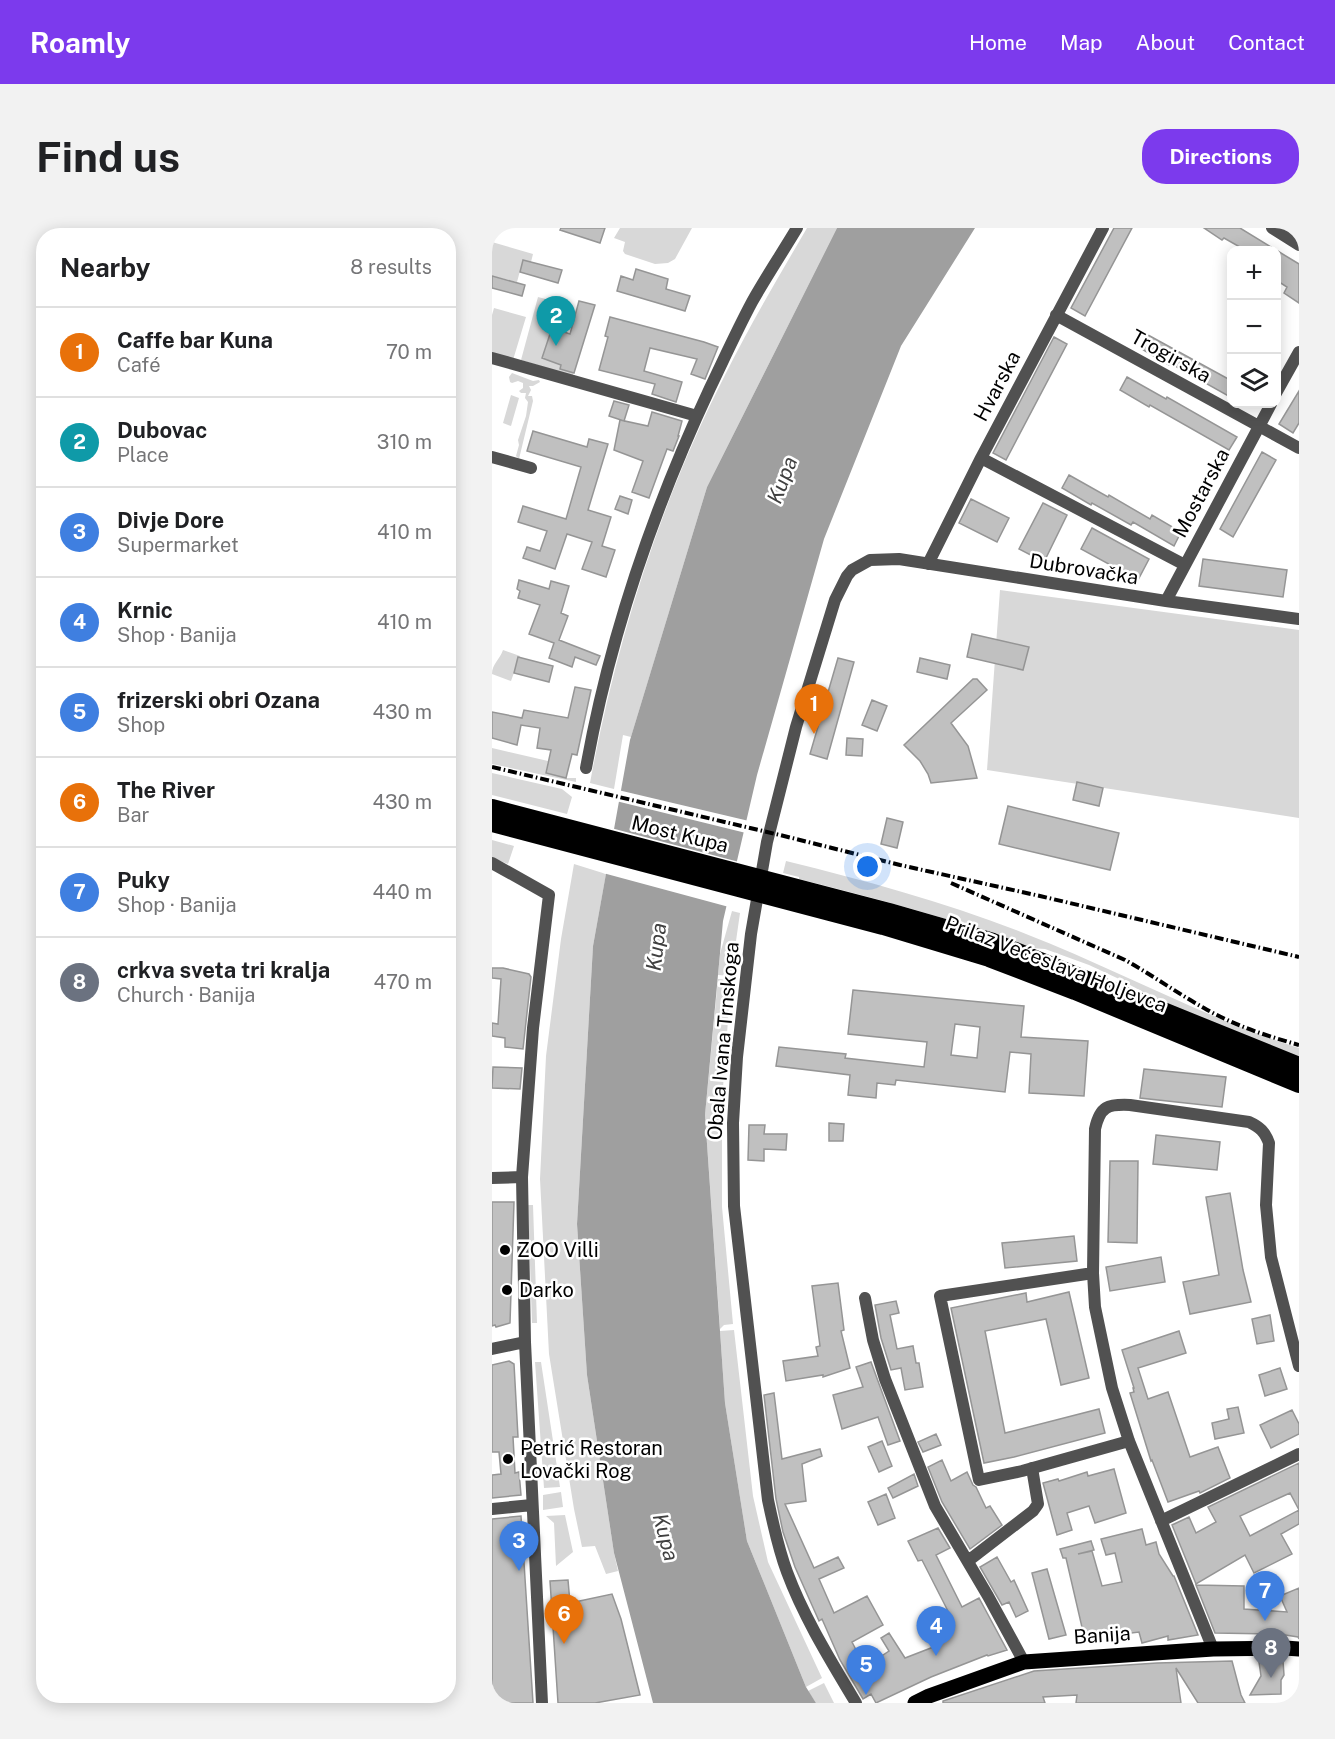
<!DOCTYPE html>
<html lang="en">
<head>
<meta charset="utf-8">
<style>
  body { margin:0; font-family:"Public Sans",sans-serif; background:#f2f2f2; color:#202124 }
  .controls { position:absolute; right:18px; top:18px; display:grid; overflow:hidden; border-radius:12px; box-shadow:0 3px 15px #0003 }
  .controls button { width:54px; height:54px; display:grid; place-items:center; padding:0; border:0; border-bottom:2px solid #e0e0e0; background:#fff; color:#202124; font:30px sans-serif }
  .you { position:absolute; left:376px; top:639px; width:21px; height:21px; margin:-15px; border:4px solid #fff; border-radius:50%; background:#1a73e8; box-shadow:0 0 0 9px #1a73e833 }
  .badge { display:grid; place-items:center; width:39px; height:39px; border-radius:50%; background:#7c3aed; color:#fff; font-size:20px; font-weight:700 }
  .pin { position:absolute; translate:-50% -50px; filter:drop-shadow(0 2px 3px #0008) }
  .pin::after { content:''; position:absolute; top:32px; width:21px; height:18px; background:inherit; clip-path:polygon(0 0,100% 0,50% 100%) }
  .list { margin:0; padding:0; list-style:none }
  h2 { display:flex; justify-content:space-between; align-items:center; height:78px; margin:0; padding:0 24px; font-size:26px }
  h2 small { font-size:20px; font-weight:400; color:#757577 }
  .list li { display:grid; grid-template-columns:39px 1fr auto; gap:18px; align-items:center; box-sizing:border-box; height:90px; padding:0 24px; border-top:2px solid #e0e0e0 }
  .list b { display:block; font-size:22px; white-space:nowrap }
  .list p { margin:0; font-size:20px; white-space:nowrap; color:#757577 }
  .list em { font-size:20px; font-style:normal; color:#757577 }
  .icon { flex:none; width:33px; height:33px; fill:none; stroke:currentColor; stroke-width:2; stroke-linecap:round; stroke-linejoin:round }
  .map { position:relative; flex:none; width:807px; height:1475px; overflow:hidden; border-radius:24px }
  header { display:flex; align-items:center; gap:36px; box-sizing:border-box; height:84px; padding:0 30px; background:#7c3aed; color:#fff }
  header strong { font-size:28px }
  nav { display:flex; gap:33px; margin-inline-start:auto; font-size:21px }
  .intro { display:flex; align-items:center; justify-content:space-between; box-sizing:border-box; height:144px; padding:0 36px }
  h1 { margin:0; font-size:42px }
  .button { padding:15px 27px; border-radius:24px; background:#7c3aed; color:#fff; font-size:21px; font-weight:700 }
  main { display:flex; gap:36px; padding:0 36px }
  aside { flex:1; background:#fff; border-radius:24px; box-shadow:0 3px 15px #0003 }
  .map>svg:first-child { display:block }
</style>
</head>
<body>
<header>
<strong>Roamly</strong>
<nav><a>Home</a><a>Map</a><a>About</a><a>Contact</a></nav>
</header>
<div class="intro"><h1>Find us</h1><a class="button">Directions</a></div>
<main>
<aside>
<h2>Nearby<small>8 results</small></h2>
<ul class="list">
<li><span class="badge" style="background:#e8710a">1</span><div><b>Caffe bar Kuna</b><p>Café</p></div><em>70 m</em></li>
<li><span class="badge" style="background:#0f9aa8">2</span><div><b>Dubovac</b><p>Place</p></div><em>310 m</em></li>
<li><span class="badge" style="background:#3f7fe0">3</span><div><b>Divje Dore</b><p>Supermarket</p></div><em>410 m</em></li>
<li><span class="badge" style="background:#3f7fe0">4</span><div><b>Krnic</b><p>Shop · Banija</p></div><em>410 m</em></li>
<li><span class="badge" style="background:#3f7fe0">5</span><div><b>frizerski obri Ozana</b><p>Shop</p></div><em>430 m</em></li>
<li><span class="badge" style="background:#e8710a">6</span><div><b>The River</b><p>Bar</p></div><em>430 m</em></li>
<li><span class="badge" style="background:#3f7fe0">7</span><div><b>Puky</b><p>Shop · Banija</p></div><em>440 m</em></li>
<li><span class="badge" style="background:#6b7280">8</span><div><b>crkva sveta tri kralja</b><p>Church · Banija</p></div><em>470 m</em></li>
</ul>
</aside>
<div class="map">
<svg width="807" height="1475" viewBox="0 0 807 1475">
  <rect width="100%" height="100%" fill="#fff"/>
  <path fill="#d8d8d8" d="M128 0H200L183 31 176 35 163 36 133 26 131 23 133 14 122 10Z
    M315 0H345L215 259 139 509 131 507 122 561 98 555C124 414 168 275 233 147 258 97 287 48 315 0Z
    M0 14 41 26 39 34 31 32 25 54 0 48Z
    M46 69 65 74 64 91 50 130 69 137 68 141 81 145V148L29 132Z
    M2 80 34 89 21 132 0 126V87Z
    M20 145 41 153 47 152 48 154 41 158H37L39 162 36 168H40L41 173 27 231 24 228 27 217 26 212 34 188 36 174 33 170 34 165H29L27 163 31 160V155L26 153 20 155 18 154 17 149Z
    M19 167 27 170 19 198 11 195Z
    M508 362 807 402V590L495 542Z
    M11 422 28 428 19 453 0 446C0 436 8 431 11 422Z
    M0 520 56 533 54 545 74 550H84V554L0 536Z
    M0 545 70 561 80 569 75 586 0 567Z
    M0 612 22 618 16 636 0 630Z
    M294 633C375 653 456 675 534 706 626 742 713 790 807 820V831L666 772 625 750 597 737 553 721 539 720C464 691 385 671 307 651V649L291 645Z
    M82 636 114 646 101 718 85 996 95 1147 122 1325 126 1343 114 1346 103 1318 90 1319 82 1281 57 1126 48 951 54 828 69 711Z
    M240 683 248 685 239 748 226 747 228 726Z
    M226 751 239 752 230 873V979L241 1096 232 1097 228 1101 213 887Z
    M36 977H41L45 1095H40Z
    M242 1102 261 1268 276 1334 330 1450 314 1459 255 1313 233 1175 228 1103Z
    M43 1134H49L68 1259 52 1260Z
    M69 1264 71 1279 51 1282V1267Z
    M73 1287 81 1324 64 1338 62 1295 54 1288Z
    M332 1455 342 1475H324L316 1463Z"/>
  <path fill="#9f9f9f" d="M345 0H483L409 118 332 311 265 547 231 693 213 887 233 1175 255 1313 314 1459 324 1475H161L122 1325 95 1147 85 996 101 718 138 512 215 259Z"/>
  <path fill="#fff" d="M126 562 257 593 254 605 124 573Z
    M119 600 247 634 237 679 111 645Z"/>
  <path fill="#c0c0c0" stroke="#959595" stroke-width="1.5" fill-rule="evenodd" d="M69 0H113L108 15 68 2Z
    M622 0H640L593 88 579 80Z
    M712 0H748L784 22H753L732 10 730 12Z
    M784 22 807 36V75L792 65 795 59 784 52Z
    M31 32 70 42 66 55 28 44Z
    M144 41 176 51 174 61 198 68 193 83 125 63 129 48 141 52Z
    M0 48 33 57 30 68 0 60Z
    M87 73 103 77 82 145 68 141 69 137 50 130 60 100 78 106Z
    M118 89 212 114 226 119 213 151 199 146 205 131 158 120 152 143 190 154 184 174 160 166 163 156 107 142 116 109 113 108Z
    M656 107 740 153V170L678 135 677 137 648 120Z
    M562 109 575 116 514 232 501 225Z
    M635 149 674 171 675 169 745 209 737 222 658 177 657 179 628 162Z
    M807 163V195L801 205 787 196Z
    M122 173 137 177 132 193 117 188Z
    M160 184 190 193 186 208H187L181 223 175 221 157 270 140 264 151 233 122 222 128 192 156 198Z
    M41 203 95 219 97 211 116 216 96 282 119 289 110 318 123 322 114 349 90 341 100 314 75 306 63 341 31 330 35 319 48 323 55 303 26 294 31 278 74 291 89 239 35 223Z
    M770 224 784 232 741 309 728 301Z
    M577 247 616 269 617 267 658 291 660 287 689 304 682 318 641 294 639 297 600 275 599 277 570 260Z
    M128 268 140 272 136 286 123 281Z
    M479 271 517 290 505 314 467 295Z
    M551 275 575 287 552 334 527 321Z
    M600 300 657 331 646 352 589 321Z
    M711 331 795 342 791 369 707 358Z
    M27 352 57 361 59 353 77 358 69 385 76 388 67 412 108 428 104 437 83 429 80 439 57 430 62 415 37 406 48 377 26 370 28 363 25 361Z
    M480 406 537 419 531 442 475 429Z
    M26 429 61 438 57 454 22 445Z
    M346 430 362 434 335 531 318 526Z
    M428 430 458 437 455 451 425 444Z
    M481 451H485L495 462 459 495 476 518 485 550 439 555 436 546 428 533 412 517Z
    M83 459 99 462 85 527 80 526 74 550 54 545 59 522 45 520 48 500 29 497 25 517 0 510V484L30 490 32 482 76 490Z
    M380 472 395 478 385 503 370 497Z
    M355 510 371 511 370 528 354 527Z
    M585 554 611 560 607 578 581 572Z
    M516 578 627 605 618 642 507 616Z
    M395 590 411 594 405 620 389 616Z
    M0 740H11L37 746 39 749 31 821 13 819V810L0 808V795L6 796 9 751 0 750Z
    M361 762 532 778 529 809 596 813 592 868 537 865 539 826 518 824 513 864 404 852 403 857 385 855 384 870 356 867 358 847 284 838 287 819 354 826 353 830 432 839 435 814 356 806ZM463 796 488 799 485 830 459 827Z
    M1 839 30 840 28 861 0 860Z
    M652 841 734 849 730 879 648 870Z
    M337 895 352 896 351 913H337Z
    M257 897H273L272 906H295L294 922 272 921V933L256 932Z
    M664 907 728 914 725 942 661 936Z
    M618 933H646L645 1015 616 1014Z
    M738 965 751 1042 759 1074 698 1086 691 1054 727 1047 714 969Z
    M0 974H22L18 1095 4 1099 3 1097 0 1098Z
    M582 1008 585 1033 513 1040 510 1015Z
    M669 1029 673 1054 618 1063 614 1039Z
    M346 1055 352 1102 349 1103 358 1140 331 1149V1147L294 1153 291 1133 326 1128 324 1119 328 1118 320 1058Z
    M577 1064 597 1150 569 1157 554 1091 493 1103 513 1205 607 1181 613 1205 522 1229 492 1235 459 1080 534 1065 535 1074Z
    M404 1073 407 1085 398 1087 405 1121 421 1118 424 1135H427L431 1159 413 1162 409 1140 399 1142 389 1110 383 1077Z
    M778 1087 782 1113 765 1116 760 1091Z
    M687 1103 694 1125 646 1140 656 1171 676 1164 698 1229 726 1219 738 1250 708 1265 707 1263 676 1274 660 1232 659 1233 638 1165 642 1164 641 1160H642L630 1122Z
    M17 1133 22 1136 26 1209H21L23 1245 27 1244 29 1267 0 1270V1247L9 1246 7 1224H0V1137Z
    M379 1134 408 1213 396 1217 386 1189 350 1201 341 1167 371 1159 364 1139Z
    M788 1140 795 1161 773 1168 767 1147Z
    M282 1165 290 1231 328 1221 330 1228 310 1236 314 1273 293 1276 322 1340 346 1329 352 1340 327 1351 342 1385 375 1368 391 1397 360 1414 373 1439 397 1423 389 1410 397 1405 413 1430 444 1418 436 1398 459 1389 430 1332 426 1333 416 1313 446 1300 458 1320 444 1327 470 1379 487 1370 515 1422 496 1428 495 1427 439 1449 384 1475 379 1466 371 1471 348 1432 330 1391 327 1393 303 1339 291 1304 284 1271 272 1167Z
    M746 1179 752 1205 723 1211 720 1195 737 1191 735 1181Z
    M800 1182 807 1196V1206L779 1220 768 1197Z
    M444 1206 449 1217 431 1224 426 1214Z
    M390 1213 400 1238 387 1244 376 1219Z
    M450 1232 459 1253 475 1244 481 1257 484 1259 494 1280 498 1278 510 1297 478 1321 450 1274 436 1239Z
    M807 1235V1282L798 1265 748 1288 758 1308 807 1282V1296L789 1306 800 1326 762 1345 753 1327 704 1356 680 1297 697 1289 704 1305 724 1294 716 1279Z
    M622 1241 634 1285 603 1295 597 1278 575 1285 580 1302 565 1307 551 1255 566 1251 567 1253 595 1244 596 1248Z
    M422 1246 426 1258 401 1270 396 1260Z
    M394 1266 403 1290 386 1297 376 1274Z
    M29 1288 41 1475H10L0 1470V1291Z
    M650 1301 654 1317 664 1314 667 1326 681 1348H682L706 1407 676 1412V1408L650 1415 647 1404 608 1409V1405L592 1408 574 1330H571L568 1321 599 1313 602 1322 586 1326 600 1323 610 1358 630 1354 623 1325 614 1327 609 1311Z
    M505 1329 519 1354 522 1352 536 1383 524 1389 517 1374 510 1377 488 1339Z
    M555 1341 574 1407 557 1411 540 1345Z
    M76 1352 78 1375 120 1366 129 1391 148 1467 103 1475H66L58 1353Z
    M704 1357 752 1358V1381L795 1384 788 1368 807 1360V1411L806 1409 787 1406 723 1405Z
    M740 1433 749 1467 753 1475H706L684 1440 689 1475H584L585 1467 551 1469 553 1475H451V1473L542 1443 665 1435Z
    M791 1433 792 1447 789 1452V1466L758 1467 769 1448 767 1434Z"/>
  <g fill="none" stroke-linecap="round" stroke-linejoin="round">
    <path stroke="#515151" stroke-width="12" d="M780 0 807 17
      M564 87 807 220
      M0 130 205 188
      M784 165 807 124
      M0 229 39 240
      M489 230 693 337
      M436 336 489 230 611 0
      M674 373 779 176
      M94 540C118 407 161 282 218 160 232 131 245 102 260 74 274 49 290 25 305 0
      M0 635 57 667 41 800 30 949 33 1114 50 1475
      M0 950 30 949
      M601 1045 603 901C608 878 616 876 638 877L757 894C768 899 773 904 777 915L774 977 779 1029 807 1138
      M373 1070 381 1112 393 1151 443 1278 496 1368 532 1434
      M0 1121 33 1114
      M637 1213 530 1243 487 1252 448 1068 601 1045 603 1079 620 1160 637 1213 721 1421
      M0 1281 40 1277
      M669 1293 807 1226
      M476 1333 541 1283 546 1276 540 1240
      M364 1475C339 1433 312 1390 295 1344 286 1320 281 1296 276 1272L242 978 241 895 245 829 259 706 275 614 304 499 343 372 355 348 360 342 378 332 407 331 674 373 807 391"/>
    <path stroke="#000" stroke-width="15" d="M423 1475 437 1468 532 1434 721 1421 793 1420 807 1421"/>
    <path stroke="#000" stroke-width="18" d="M0 580 397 684 501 714 807 838
      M0 595 391 698 497 730 583 763 807 856"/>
    <path stroke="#000" stroke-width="4" stroke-dasharray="9 3 1.5 3" stroke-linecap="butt" d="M0 539 292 608 408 637 548 668 807 729
      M459 655 633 732C660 747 685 765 712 780 741 797 775 808 807 817"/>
  </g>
  <g fill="#000" stroke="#fff" stroke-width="2">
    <circle cx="13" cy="1022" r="6"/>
    <circle cx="15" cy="1062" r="6"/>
    <circle cx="16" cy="1231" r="6"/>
  </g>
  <g text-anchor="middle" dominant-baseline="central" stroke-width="5" stroke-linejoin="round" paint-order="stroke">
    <g font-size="20" fill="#000" stroke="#fff">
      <text transform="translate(679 128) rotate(29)">Trogirska</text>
      <text transform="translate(505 158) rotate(-62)">Hvarska</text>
      <text transform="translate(709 265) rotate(-62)">Mostarska</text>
      <text transform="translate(592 341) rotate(9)">Dubrovačka</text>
      <text transform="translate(188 606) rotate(14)">Most Kupa</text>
      <text transform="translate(564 736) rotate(21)">Prilaz Većeslava Holjevca</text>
      <text transform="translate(231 813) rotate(-85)">Obala Ivana Trnskoga</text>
      <text transform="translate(610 1407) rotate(-4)">Banija</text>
    </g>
    <g font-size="20" fill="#000" stroke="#fff" text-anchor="start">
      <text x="25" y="1022">ZOO Villi</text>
      <text x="27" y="1062">Darko</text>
      <text x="28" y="1220">Petrić Restoran<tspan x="28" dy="23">Lovački Rog</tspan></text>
    </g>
    <g font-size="21" font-style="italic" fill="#404040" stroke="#fff">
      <text transform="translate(290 252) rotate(-69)">Kupa</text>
      <text transform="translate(164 719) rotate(-83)">Kupa</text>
      <text transform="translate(174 1309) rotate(75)">Kupa</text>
    </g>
  </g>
</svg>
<div class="controls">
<button>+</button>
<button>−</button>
<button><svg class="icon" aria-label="layers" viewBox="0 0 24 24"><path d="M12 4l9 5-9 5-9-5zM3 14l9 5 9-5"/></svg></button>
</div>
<div class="you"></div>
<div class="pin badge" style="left:322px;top:506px;background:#e8710a">1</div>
<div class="pin badge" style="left:64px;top:118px;background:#0f9aa8">2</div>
<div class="pin badge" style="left:27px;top:1343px;background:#3f7fe0">3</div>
<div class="pin badge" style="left:444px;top:1428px;background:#3f7fe0">4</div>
<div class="pin badge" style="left:374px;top:1467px;background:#3f7fe0">5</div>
<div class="pin badge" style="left:72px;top:1416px;background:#e8710a">6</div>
<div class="pin badge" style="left:773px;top:1393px;background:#3f7fe0">7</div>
<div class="pin badge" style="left:779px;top:1450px;background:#6b7280">8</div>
</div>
</main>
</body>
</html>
